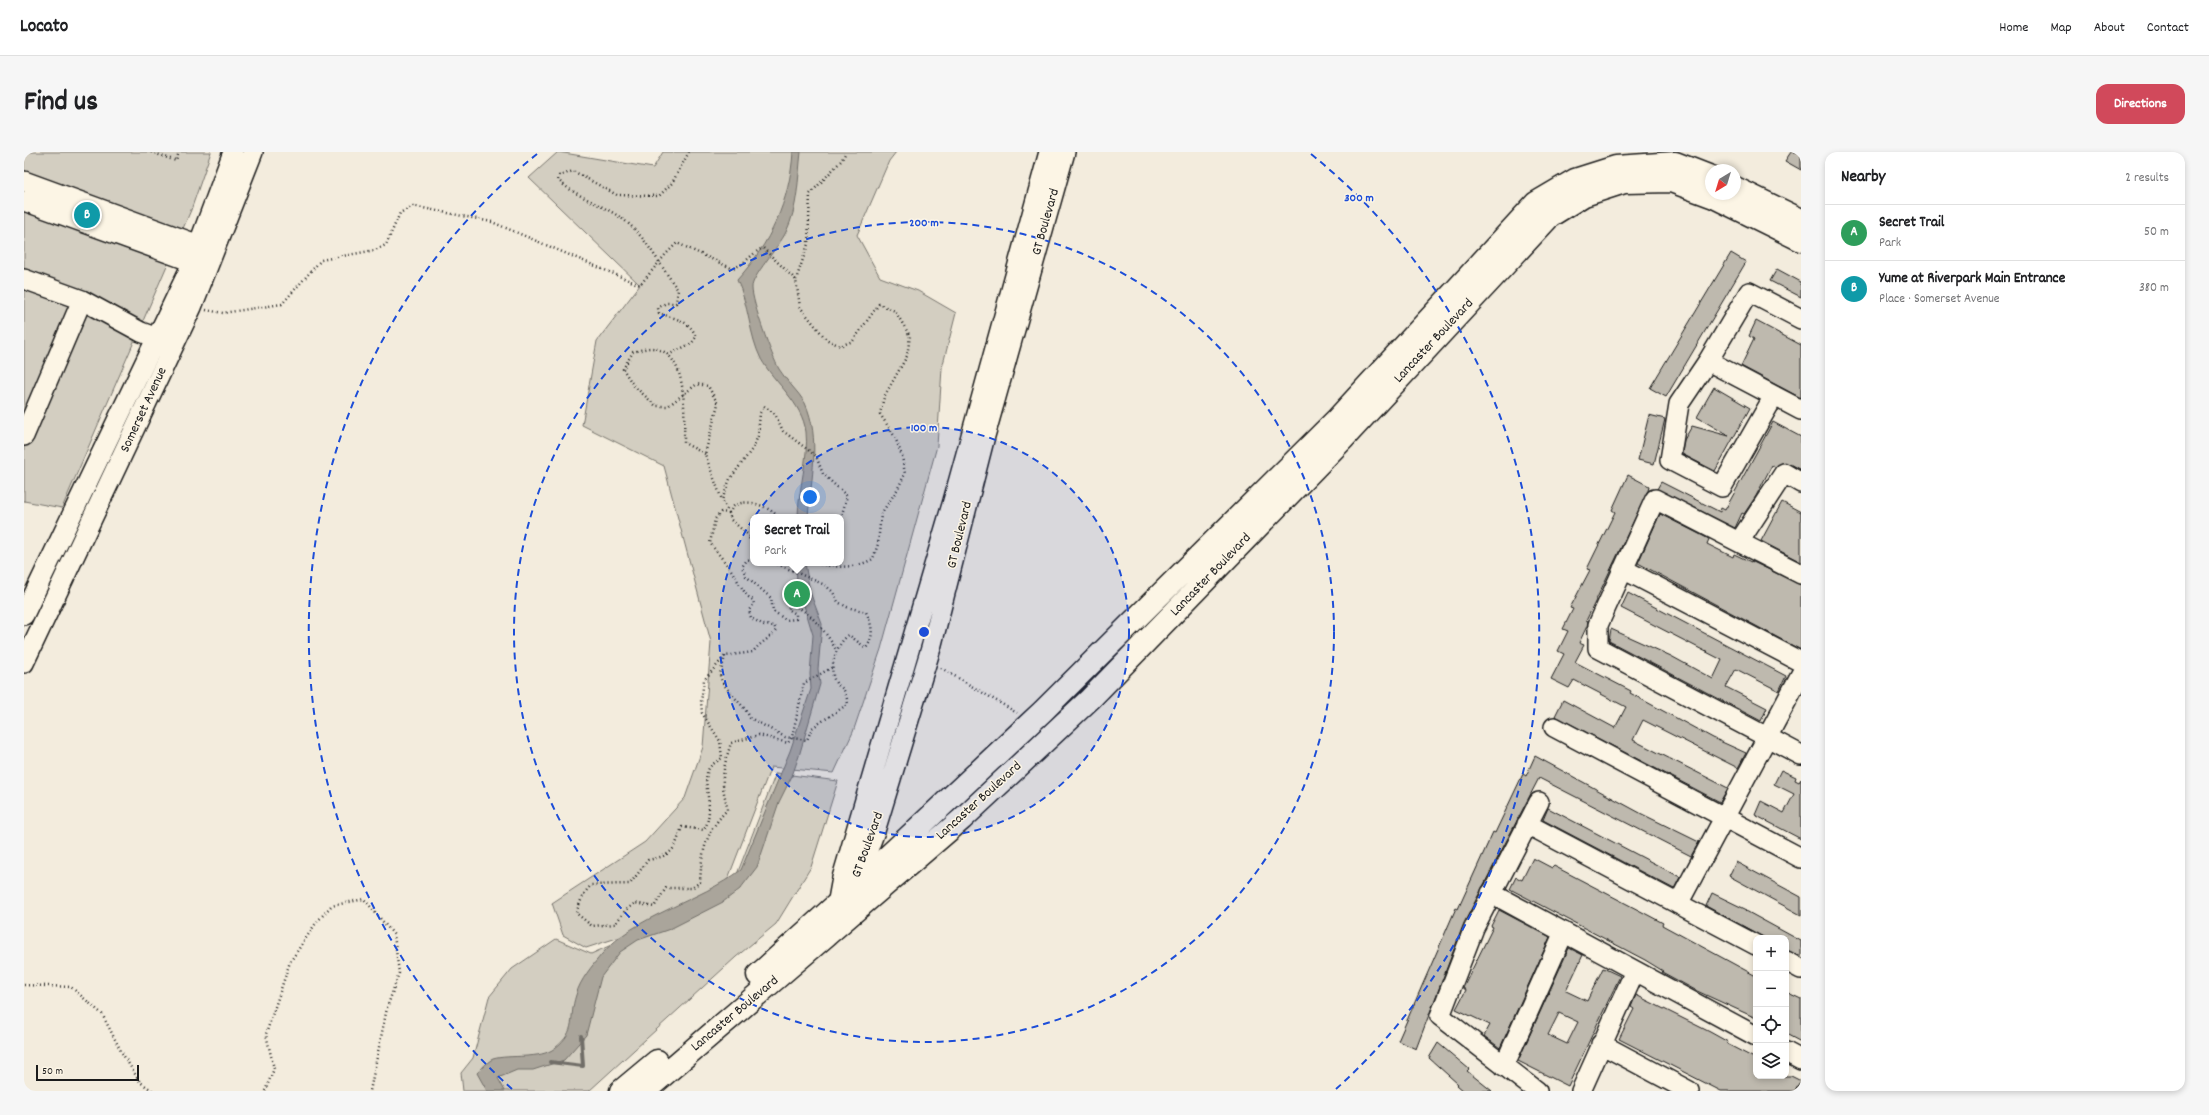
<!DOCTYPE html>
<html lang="en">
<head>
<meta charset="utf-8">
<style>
  body { margin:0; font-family:Dekko,sans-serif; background:#f6f6f6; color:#202124 }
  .controls { position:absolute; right:12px; bottom:12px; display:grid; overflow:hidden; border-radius:8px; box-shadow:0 2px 6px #0003 }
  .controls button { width:36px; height:36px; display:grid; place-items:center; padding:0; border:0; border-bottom:1px solid #e0e0e0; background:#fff; color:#202124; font:20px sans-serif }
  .compass { position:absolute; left:1681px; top:12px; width:36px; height:36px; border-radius:50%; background:#fff; box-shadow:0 2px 6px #0003; rotate:218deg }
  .scale { position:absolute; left:12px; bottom:10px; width:103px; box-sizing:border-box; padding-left:4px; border:2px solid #1c1c1c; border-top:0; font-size:11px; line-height:14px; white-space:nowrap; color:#1c1c1c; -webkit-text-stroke:3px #fcf5e5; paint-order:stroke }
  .you { position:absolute; left:786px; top:345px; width:14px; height:14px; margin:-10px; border:3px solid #fff; border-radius:50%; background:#1a73e8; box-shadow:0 0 0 6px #1a73e833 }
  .badge { display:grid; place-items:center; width:26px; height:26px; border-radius:50%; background:#d1495b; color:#fff; font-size:13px; font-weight:700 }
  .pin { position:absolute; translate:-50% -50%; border:2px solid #fff; box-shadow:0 1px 4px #0006 }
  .popup { position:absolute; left:726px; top:362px; width:94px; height:52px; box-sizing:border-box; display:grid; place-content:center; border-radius:8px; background:#fff; filter:drop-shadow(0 1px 3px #0005); font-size:13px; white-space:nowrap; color:#757577 }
  .popup b { font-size:15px; color:#202124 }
  .popup::after { content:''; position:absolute; left:50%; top:100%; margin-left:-8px; border:8px solid transparent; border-top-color:#fff }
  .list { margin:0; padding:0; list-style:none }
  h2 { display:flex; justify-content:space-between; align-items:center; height:52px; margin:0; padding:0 16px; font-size:17px }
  h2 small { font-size:13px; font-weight:400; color:#757577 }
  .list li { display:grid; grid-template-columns:26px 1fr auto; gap:12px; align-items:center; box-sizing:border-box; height:56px; padding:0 16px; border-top:1px solid #e0e0e0 }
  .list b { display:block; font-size:15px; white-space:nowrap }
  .list p { margin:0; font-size:13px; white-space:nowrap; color:#757577 }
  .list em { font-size:13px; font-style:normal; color:#757577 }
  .icon { flex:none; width:22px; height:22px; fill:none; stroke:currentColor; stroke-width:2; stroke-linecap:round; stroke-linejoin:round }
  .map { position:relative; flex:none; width:1777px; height:939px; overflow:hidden; border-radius:12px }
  header { display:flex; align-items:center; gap:24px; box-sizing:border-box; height:56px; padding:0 20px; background:#fff; border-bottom:1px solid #e0e0e0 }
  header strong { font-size:19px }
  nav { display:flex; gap:22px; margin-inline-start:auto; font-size:14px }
  .intro { display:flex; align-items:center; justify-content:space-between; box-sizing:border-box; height:96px; padding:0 24px }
  h1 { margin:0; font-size:28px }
  .button { padding:10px 18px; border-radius:12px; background:#d1495b; color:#fff; font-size:14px; font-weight:700 }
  main { display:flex; gap:24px; padding:0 24px }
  aside { flex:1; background:#fff; border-radius:12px; box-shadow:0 2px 6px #0003 }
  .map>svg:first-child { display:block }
</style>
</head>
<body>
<header>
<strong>Locato</strong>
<nav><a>Home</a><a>Map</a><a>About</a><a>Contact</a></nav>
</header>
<div class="intro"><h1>Find us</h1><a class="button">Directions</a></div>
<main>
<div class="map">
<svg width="1777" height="939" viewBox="0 0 1777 939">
  <rect width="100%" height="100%" fill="#f3ecdd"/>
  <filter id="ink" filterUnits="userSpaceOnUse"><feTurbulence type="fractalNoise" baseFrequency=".025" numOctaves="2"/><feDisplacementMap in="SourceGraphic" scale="8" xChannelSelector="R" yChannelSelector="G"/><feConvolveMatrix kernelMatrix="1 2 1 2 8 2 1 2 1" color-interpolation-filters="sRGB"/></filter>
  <g filter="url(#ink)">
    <path fill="#d3cec1" stroke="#78756e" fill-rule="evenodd" d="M0 0H187L167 58 38 356 0 349Z
      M534 0 629 16 639 0H872L865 9 833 83 856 125 894 139 932 161 918 216 913 294 857 497 829 580 810 621 747 615 702 732 668 752 596 785 562 796 539 783 528 751 621 690 661 646 679 595 687 490 640 314 558 273 573 189 616 133 505 26ZM729 365H817V411H729Z
      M752 621 814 629 787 715 752 772 712 805 565 939H439L437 921 449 906 465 845 488 817 532 787 567 802 646 767 710 730Z"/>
    <path fill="#aaa59b" stroke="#716e68" d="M769 0H777C774 26 774 56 762 80 755 95 727 125 728 136 728 150 748 205 755 217 762 229 774 239 781 251 797 286 787 328 784 365H774C774 338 785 305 782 280 778 250 751 232 737 207 725 183 725 153 713 128 746 92 766 49 769 0Z
      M772 411H781L786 440 798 472 794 517 796 532 775 604 768 624 755 650 733 715 716 737 699 750 646 777 614 788 596 800 577 825 562 883 540 908 509 918H493L474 926 481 939H463L453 921C457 917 464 909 469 907 486 902 516 908 531 896 554 878 544 867 552 843 556 828 568 814 578 802 610 764 676 749 717 718L766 599 787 537 786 522 789 483 773 430Z"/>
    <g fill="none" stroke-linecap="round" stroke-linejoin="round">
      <path stroke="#716e68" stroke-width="4" d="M526 910 559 914 557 884"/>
    </g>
    <path fill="#beb9ae" stroke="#1c1c1c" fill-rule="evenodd" d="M1767 0H1777V18L1761 9Z
      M1707 101 1722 110 1642 245 1626 236Z
      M1753 117 1777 130V145L1746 129Z
      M1732 169 1777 193V246L1717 214 1730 187 1725 184Z
      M1690 235 1726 256 1691 319 1658 302 1660 288 1668 274 1705 284 1673 265Z
      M1625 263 1641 267 1630 312 1614 308Z
      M1749 270 1777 285V318L1761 310 1751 315 1748 313 1732 344 1720 362 1718 361 1711 376 1633 337 1637 330 1696 360 1697 356 1701 358Z
      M1604 323 1625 334 1624 339 1562 469 1564 470 1563 474 1555 491 1560 493 1551 510 1607 539 1606 541 1689 586 1722 601 1714 616 1619 568 1609 588 1704 636 1696 650 1531 564 1539 548 1591 576 1602 555 1550 528 1545 536 1527 527 1540 502 1534 499 1544 479 1539 477 1549 457 1546 456 1566 418 1563 417 1591 360 1588 358Z
      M1758 350 1777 360V410L1737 389Z
      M1636 362 1685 387 1683 392 1709 405 1710 402 1727 410V409L1777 433V498L1614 411Z
      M1604 441 1762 524 1755 539 1712 517 1702 535 1743 556 1737 569 1585 489 1587 477 1647 504 1689 527 1698 508 1597 456Z
      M1511 604 1618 662 1675 690 1667 704 1515 626 1440 771 1392 897 1374 889 1432 756 1434 757 1469 680 1471 681 1499 622 1502 624Z
      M1757 618 1772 625 1771 628 1775 630 1777 627V687L1731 663 1737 649 1760 661 1770 642 1750 632Z
      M1524 656 1656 725 1650 737 1519 668Z
      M1509 706 1528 716 1530 714 1622 762 1639 771 1638 773 1732 824V866L1673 839 1638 820 1639 819 1621 808 1486 737 1492 725 1498 728Z
      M1712 710 1777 745V763L1705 724Z
      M1688 741 1723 758 1722 759 1777 789V805L1762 798V786H1741L1682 754Z
      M1475 758 1526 785 1476 896 1460 884 1466 873 1432 857 1442 838 1439 836 1469 775 1467 774Z
      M1545 796 1559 803 1542 839 1563 849 1579 816 1596 824 1544 934 1494 909ZM1535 861 1554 870 1543 892 1524 883Z
      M1762 840 1777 847V890L1762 882Z
      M1612 843 1686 880 1704 890 1703 892 1732 907V924H1767L1777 929 1771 939H1697L1595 887 1610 857 1607 855Z
      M1414 891 1445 917 1443 919 1468 939H1440L1433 933 1434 932 1405 906Z"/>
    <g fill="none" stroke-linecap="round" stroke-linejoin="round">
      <defs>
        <path id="minor" d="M0 29 175 93
          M0 49 169 110
          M0 127 58 148 117 180 144 190
          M1684 209 1777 258
          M1750 244 1698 335 1646 308 1655 252 1684 209 1725 140 1777 167
          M0 284 58 148
          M1715 390 1760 321 1777 331
          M1599 417 1777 510
          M1777 422 1631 347 1574 473V496L1777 603
          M0 463 165 118 209 0
          M0 511 168 155 229 0
          M1530 575 1777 706
          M1503 672 1732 793
          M829 738 851 679 907 496 961 284 1041 0
          M1467 741 1732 884
          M1654 752 1777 522
          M812 759 818 726 929 349 1025 0
          M1762 809 1777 817
          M1577 892 1665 939
          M1762 900 1777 908
          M1480 914 1540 780
          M1513 939 1416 864 1450 776 1515 650
          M1557 939 1611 819"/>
        <path id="major" d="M1711 36 1777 68
          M734 823 813 752 1019 559 1314 266 1512 51 1551 28 1592 15 1651 11 1687 25
          M597 939 633 909
          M621 939 938 667 1066 547 1319 287 1526 64 1560 43 1600 30 1647 29 1690 45 1777 88"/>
      </defs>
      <use href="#minor" stroke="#1c1c1c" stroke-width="22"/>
      <use href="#major" stroke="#1c1c1c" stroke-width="25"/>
      <path stroke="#1c1c1c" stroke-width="2.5" stroke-dasharray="1 3" stroke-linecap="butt" d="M127 0 152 9 155 0
        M772 128 784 92 786 42 817 9 822 0
        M182 158 199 161 258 152 297 108 351 98 362 93 376 61 389 54 468 70 616 133 642 102 653 91 707 116C720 115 727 101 739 96L772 128 776 155 802 187 816 194 829 189 855 152 871 159 886 184 883 204 860 245 856 262 871 285 878 304 881 322 873 338 857 362 854 392 849 407C830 417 812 416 792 411
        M644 203 668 191 672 185C666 168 651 167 635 161L634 156 642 151H652L654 138C640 119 623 88 606 73 585 54 554 47 534 28L535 24 549 19 593 43 635 44 648 31 665 0
        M681 302 660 291C660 265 666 198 627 196 621 196 614 199 609 200L599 217 609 233 632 254H644L673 232 684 234 694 252 681 302 698 348
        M705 361 697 360 691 367 686 391 707 418 723 444 729 448 730 452 725 458 727 466 740 473 750 474 752 478C745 488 736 490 729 500L701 504 680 528 677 550 678 561 696 589 698 606C694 609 688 612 686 615 675 629 693 654 680 678L658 675C650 698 650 703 624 708L606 732 567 733 559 743 552 761 568 774 591 772 601 759 611 751 630 755 642 736H668L676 730C678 699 681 681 703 658 703 650 699 641 699 633 698 619 703 604 707 591L735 583 764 591 768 585 780 531 809 515
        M705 361 698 348 706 327 729 296 734 284 736 261 740 254 751 262 759 279 792 304 799 322 823 344 817 366
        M725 386 729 392
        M729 387 707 368 705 361C707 358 709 354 712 353 724 346 746 355 754 365
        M729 407 723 408 718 415 722 424 747 446 749 459 762 468 772 467V462L764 457 767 452C786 459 803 481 812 498
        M701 504C700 510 697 517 696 522 696 535 720 551 726 566L761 585 783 588 788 576 824 552C823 547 822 541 819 537 817 535 813 533 812 531 803 518 813 490 825 483L842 496C851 484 848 473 842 460L823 455 814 450 809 440 801 433 751 411
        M917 516 993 561
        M0 833 47 835 78 862 98 901 116 930 129 939
        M241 939 250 917 242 882 266 810 292 771 307 754 340 747 370 783 375 821 363 856 346 939"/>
      <use href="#minor" stroke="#fcf5e5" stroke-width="19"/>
      <use href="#major" stroke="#fcf5e5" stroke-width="22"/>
    </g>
  </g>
  <circle cx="900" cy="480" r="205" fill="#1d4ed8" fill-opacity=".12"/>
  <g fill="none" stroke="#1d4ed8" stroke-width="2" stroke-dasharray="7 5">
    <circle cx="900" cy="480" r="205"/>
    <circle cx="900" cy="480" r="410"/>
    <path d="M488 937A615 615 0 0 1 513 2M1287 2A615 615 0 0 1 1312 937"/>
  </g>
  <g text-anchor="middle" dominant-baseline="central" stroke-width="3" stroke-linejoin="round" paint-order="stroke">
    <g font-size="14" fill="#1c1c1c" stroke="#fcf5e5">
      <text transform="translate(1022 70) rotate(-74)">GT Boulevard</text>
      <text transform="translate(1410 189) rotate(-47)">Lancaster Boulevard</text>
      <text transform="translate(120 258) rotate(-65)">Somerset Avenue</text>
      <text transform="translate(936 383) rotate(-76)">GT Boulevard</text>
      <text transform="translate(1187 423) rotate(-46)">Lancaster Boulevard</text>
      <text transform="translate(955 649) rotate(-42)">Lancaster Boulevard</text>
      <text transform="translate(844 693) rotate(-70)">GT Boulevard</text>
      <text transform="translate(711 862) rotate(-40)">Lancaster Boulevard</text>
    </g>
  </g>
  <circle cx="900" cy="480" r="6" fill="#1d4ed8" stroke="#fcf5e5" stroke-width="2"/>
  <g font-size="12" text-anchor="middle" font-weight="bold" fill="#1d4ed8" stroke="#fcf5e5" stroke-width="3" stroke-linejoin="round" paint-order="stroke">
    <text x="1335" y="49">300 m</text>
    <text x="900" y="74">200 m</text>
    <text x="900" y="279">100 m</text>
  </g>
</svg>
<div class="controls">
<button>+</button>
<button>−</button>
<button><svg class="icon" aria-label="locate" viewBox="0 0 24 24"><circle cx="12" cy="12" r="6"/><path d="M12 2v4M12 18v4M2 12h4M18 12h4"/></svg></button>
<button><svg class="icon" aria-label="layers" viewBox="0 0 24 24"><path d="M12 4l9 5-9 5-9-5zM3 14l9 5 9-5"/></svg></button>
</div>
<svg class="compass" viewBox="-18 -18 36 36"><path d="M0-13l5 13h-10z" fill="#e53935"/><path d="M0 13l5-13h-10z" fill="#757577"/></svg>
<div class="scale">50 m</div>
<div class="you"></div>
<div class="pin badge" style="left:773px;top:442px;background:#2e9e5b">A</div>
<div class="popup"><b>Secret Trail</b>Park</div>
<div class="pin badge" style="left:63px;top:63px;background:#0f9aa8">B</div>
</div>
<aside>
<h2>Nearby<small>2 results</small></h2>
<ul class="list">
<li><span class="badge" style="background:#2e9e5b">A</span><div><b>Secret Trail</b><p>Park</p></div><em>50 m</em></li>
<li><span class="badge" style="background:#0f9aa8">B</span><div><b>Yume at Riverpark Main Entrance</b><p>Place · Somerset Avenue</p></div><em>380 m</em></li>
</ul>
</aside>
</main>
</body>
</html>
